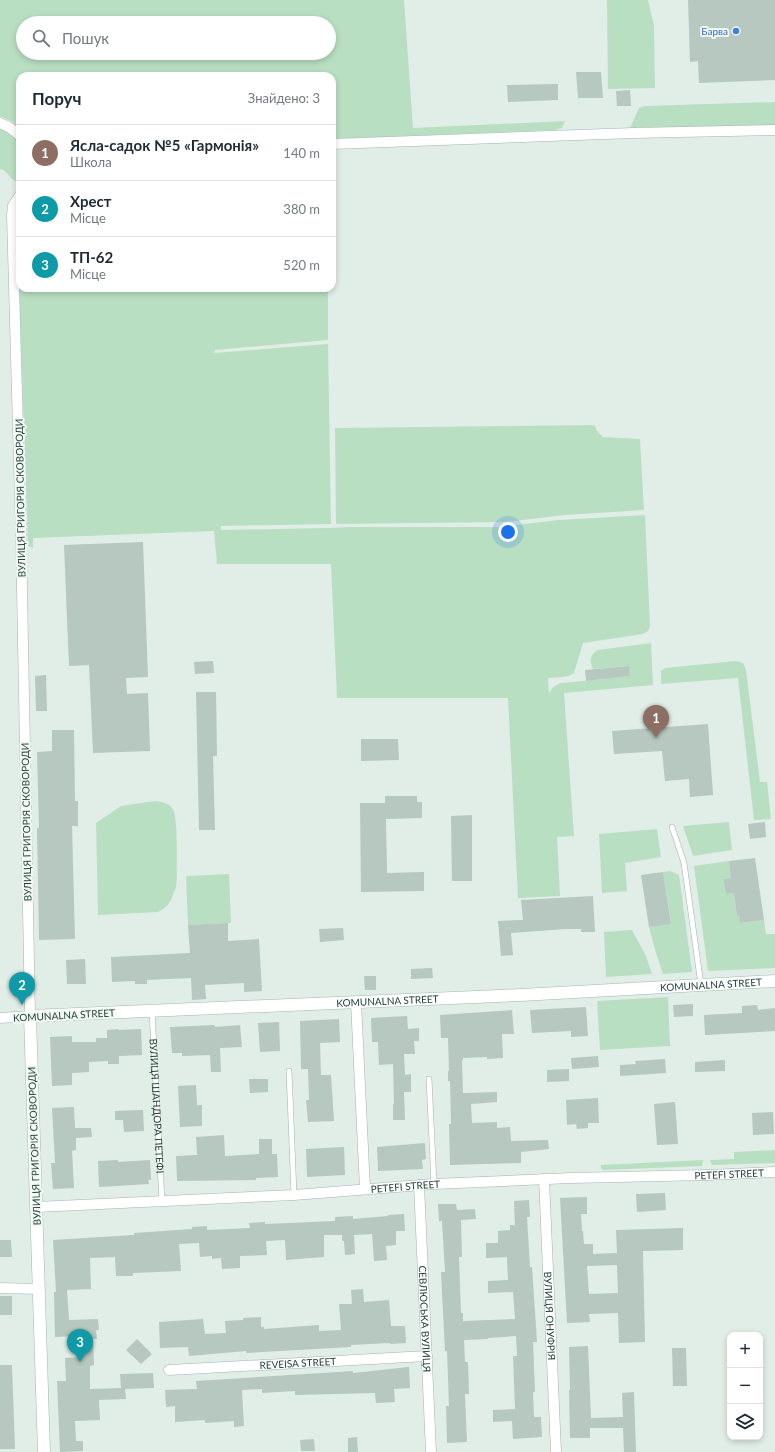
<!DOCTYPE html>
<html lang="uk">
<head>
<meta charset="utf-8">
<style>
  body { margin:0; font-family:Lato,sans-serif; background:#f6f6f7; color:#1f2937 }
  .controls { position:absolute; right:12px; bottom:12px; display:grid; overflow:hidden; border-radius:8px; box-shadow:0 2px 6px #0003 }
  .controls button { width:36px; height:36px; display:grid; place-items:center; padding:0; border:0; border-bottom:1px solid #e0e1e3; background:#fff; color:#1f2937; font:20px sans-serif }
  .you { position:absolute; left:508px; top:532px; width:14px; height:14px; margin:-10px; border:3px solid #fff; border-radius:50%; background:#1a73e8; box-shadow:0 0 0 6px #1a73e833 }
  .badge { display:grid; place-items:center; width:26px; height:26px; border-radius:50%; background:#111827; color:#fff; font-size:13px; font-weight:700 }
  .pin { position:absolute; translate:-50% -33px; filter:drop-shadow(0 1px 2px #0008) }
  .pin::after { content:''; position:absolute; top:21px; width:14px; height:12px; background:inherit; clip-path:polygon(0 0,100% 0,50% 100%) }
  .list { margin:0; padding:0; list-style:none }
  h2 { display:flex; justify-content:space-between; align-items:center; height:52px; margin:0; padding:0 16px; font-size:17px }
  h2 small { font-size:13px; font-weight:400; color:#747a83 }
  .list li { display:grid; grid-template-columns:26px 1fr auto; gap:12px; align-items:center; box-sizing:border-box; height:56px; padding:0 16px; border-top:1px solid #e0e1e3 }
  .list b { display:block; font-size:15px; white-space:nowrap }
  .list p { margin:0; font-size:13px; white-space:nowrap; color:#747a83 }
  .list em { font-size:13px; font-style:normal; color:#747a83 }
  .icon { flex:none; width:22px; height:22px; fill:none; stroke:currentColor; stroke-width:2; stroke-linecap:round; stroke-linejoin:round }
  .map { position:relative; flex:none; width:775px; height:1452px; overflow:hidden }
  .search { position:absolute; background:#fff; box-shadow:0 2px 6px #0003; left:16px; top:16px; width:320px; height:44px; display:flex; align-items:center; gap:10px; box-sizing:border-box; padding:0 14px; border-radius:22px; color:#747a83; font-size:15px }
  .panel { position:absolute; background:#fff; box-shadow:0 2px 6px #0003; left:16px; top:72px; width:320px; height:220px; border-radius:12px }
  .map>svg:first-child { display:block }
</style>
</head>
<body>
<div class="map">
<svg width="775" height="1452" viewBox="0 0 775 1452">
  <rect width="100%" height="100%" fill="#e1ede7"/>
  <path fill="#b9dfc2" fill-rule="evenodd" d="M0 0H404L413 128 565 121 562 128 555 130 332 139V76H20V129L13 122 0 116ZM23 23H329V53H23Z
    M607 0H648L654 25 655 88 608 89Z
    M775 102V125L630 128 639 108 644 106Z
    M0 126 15 135 20 141V182C9 181 9 171 0 169Z
    M20 204V288H328V340L215 350 214 353 328 344 331 524 221 526V530L329 528 350 527H500L559 520 645 515 650 626C649 631 647 632 643 634L583 643 574 673C568 678 556 677 548 678L549 693 553 687 561 683 606 679 607 678 629 676 628 666 593 669C589 660 590 655 598 650L651 643 653 685 564 693 574 836 557 837 560 896 518 898 508 698H337L331 564H217L214 531 33 538V548L28 546 17 227V217Z
    M594 425 598 432 603 437 640 439 644 510 565 515 506 522 336 524 335 428Z
    M736 661 743 663 746 670 760 782H767L771 819 754 820 738 678 661 684V671L665 668Z
    M155 801C161 802 168 802 172 808 179 816 176 866 177 879L176 887 171 900 168 905 163 909 158 912 98 915 96 823 121 806Z
    M729 822 732 850 693 856 683 826Z
    M657 829 661 857 625 863 627 891 602 893 599 834Z
    M729 861 731 878 723 879 726 894 734 893 737 915H739L741 923 764 920 766 934H775V968L708 971 694 866Z
    M670 871 679 875 692 972 663 974 656 953 649 927 671 923 663 872Z
    M229 874 231 923 188 925 186 876Z
    M632 930 646 956 652 974 606 977 604 932Z
    M668 997 670 1046 600 1050 597 1001Z
    M775 1150V1163L712 1165 710 1160 734 1159V1152Z
    M703 1160 702 1166 603 1170 601 1168V1165Z"/>
  <path fill="#b6c8c0" fill-rule="evenodd" d="M688 0H775V80L699 83 698 61 690 62Z
    M576 72H601L603 98H578Z
    M558 84V100L508 102 507 85Z
    M630 90 631 106H617L616 91Z
    M143 542 148 677 126 678 127 694 148 693 150 751 93 753 89 665 69 666 64 545Z
    M213 661 214 673 195 674 194 662Z
    M629 666 630 676 586 681 585 670Z
    M46 675 47 711H36L35 676Z
    M196 692H216L217 756H213L215 830H199Z
    M708 724 713 795 690 797 689 779 665 781 662 751 614 754 612 731Z
    M52 730H74L75 801H78V826H72L75 939 39 940 37 828H39L37 752 52 751Z
    M361 739H398L399 760 361 761Z
    M385 796H417V802H422V818L386 819 387 873 424 872V891L361 892 360 803H385Z
    M472 815V881H452L451 816Z
    M765 822 766 837 750 839 748 824Z
    M755 858 764 920 740 923 739 915 737 916 734 893 726 894 723 879 731 878 729 861Z
    M663 872 671 924 649 927 641 875Z
    M593 896 595 932H581V929H566L511 933 513 955 501 956 498 921 523 920 521 900Z
    M228 923V941L259 939 262 991 244 992V983L205 985 206 999 192 1000 191 978 147 980V984H135V981L112 982 111 957 190 953 188 925Z
    M343 928 344 940 320 942 319 929Z
    M85 959 86 984H67L66 960Z
    M432 968 433 978 411 979V969Z
    M364 976H376V990H365Z
    M693 1004V1016L674 1017 673 1005Z
    M757 1005 758 1010 775 1008V1031L705 1035 704 1015 742 1013V1006Z
    M586 1007 588 1036 571 1037V1031L532 1033 530 1010Z
    M512 1010 514 1034H502L503 1058 487 1059V1057L463 1058V1060H462L463 1093 497 1092V1102L471 1104 472 1123 497 1122V1128L510 1127 511 1141 548 1140 549 1149 521 1152V1163L450 1165 449 1124H451L450 1081H448V1071H449L448 1038H441L440 1015Z
    M407 1016 408 1029 419 1028V1041H414L415 1054H404L405 1075 411 1074V1092H404L405 1120H393V1104H394L393 1064 379 1065 378 1042H372L371 1018Z
    M339 1019 340 1042 320 1043 321 1075H331L334 1121 308 1122 306 1100H309L308 1069H301L300 1021Z
    M279 1022 280 1051 260 1052 258 1023Z
    M214 1025 215 1027 240 1025 242 1047 220 1048 221 1072H211L210 1055 182 1056V1053H172L170 1027Z
    M118 1029V1030L141 1029 142 1055 119 1056V1064H108V1061L89 1062V1072L72 1073V1085L52 1086 50 1037 72 1036V1042H96V1038H107V1030Z
    M598 1056 599 1067 572 1069 571 1058Z
    M665 1059 666 1073 620 1076V1065L636 1064 635 1061Z
    M725 1060V1071L695 1072V1062Z
    M569 1069V1081L547 1082V1070Z
    M249 1079H268V1092L250 1093Z
    M196 1085 197 1105H202V1126L180 1127 178 1086Z
    M598 1098 599 1123H588V1128L577 1129 576 1124 567 1125 566 1100Z
    M675 1102 678 1144 657 1145 654 1104Z
    M74 1107 75 1128H91L92 1137 76 1138V1150L72 1151 74 1188 53 1189 51 1163H55L52 1108Z
    M143 1110 144 1131 124 1132 123 1120H115V1111Z
    M773 1112 774 1134 753 1135 752 1113Z
    M224 1135 225 1156 259 1154V1139H272V1154H277L278 1177 256 1178V1180L177 1181 176 1156 197 1155 196 1137Z
    M425 1143 426 1159 422 1160 423 1169 378 1171 377 1147Z
    M344 1147 345 1175 307 1177 306 1149Z
    M118 1160V1162L150 1160 151 1180H148L149 1184 99 1187 98 1161Z
    M665 1193 666 1210 637 1212 636 1194Z
    M587 1197V1214H581L582 1231H583L584 1244H593V1254L617 1253 616 1230 683 1228V1250L643 1251 645 1342 619 1343 618 1313 589 1314 590 1322 567 1323 560 1198ZM617 1265 618 1293 589 1294 587 1266Z
    M529 1200 530 1217H527L530 1267H532L537 1342H533L535 1392H533L534 1417H541L542 1437 513 1439 512 1421 493 1422V1410L515 1409 513 1356H517L516 1336 488 1338V1339L464 1340 465 1362H468L469 1394H465L467 1442 447 1443 446 1406H449L447 1351H445L441 1272H445L442 1221H439L438 1204H456L457 1210 475 1209 476 1219 461 1220 462 1257H459L461 1313H463V1321L515 1319 513 1292 488 1293V1281L508 1280 507 1257 486 1258V1243H498V1231L510 1230V1225H515L514 1201Z
    M404 1214 405 1231H396V1245L386 1246 387 1260 374 1261 372 1234 354 1235 355 1254 345 1255 344 1241H342V1235H324V1257L297 1259 286 1260 285 1240 266 1241 267 1255 240 1256V1268L222 1269 221 1258 212 1259V1256L200 1257 199 1243 179 1244 181 1271 133 1273V1276H116L115 1257 90 1258 91 1289 67 1290 69 1320 98 1319 99 1330H96L97 1339H93L94 1365 90 1366V1389L121 1388 120 1374 153 1373 154 1388 125 1389 126 1399 99 1400 100 1420 75 1421 76 1441H83V1451L60 1452 57 1381H66L65 1358 81 1357 80 1336 55 1337 54 1292H56L53 1240 134 1235V1233L192 1229V1227L207 1226V1230L250 1228 249 1223 265 1222V1224L335 1221V1217L353 1216V1219L388 1216V1215Z
    M0 1240H11L12 1257H0Z
    M363 1289 364 1302 389 1300 391 1326H405L406 1343 390 1344V1343L351 1345V1347L246 1353V1351L189 1356 188 1347 160 1348 159 1322 203 1319 205 1334 226 1333 225 1321 243 1320V1318L261 1317V1327H264V1329L319 1325V1331L341 1330 339 1304H352L351 1290Z
    M0 1296H12V1315H0Z
    M137 1339 152 1354 141 1364 126 1350Z
    M588 1346 591 1418 623 1417 622 1393 634 1392 636 1452H624L623 1428H590V1438H570L569 1390H570L569 1347Z
    M672 1348H686L687 1386H673Z
    M0 1365H12L15 1449H0Z
    M409 1367 410 1388 394 1389 395 1402 376 1403 375 1393 295 1395V1391L262 1393V1389L242 1390 244 1426 234 1427V1421L205 1423V1420L175 1422V1406L166 1407 165 1390 197 1389 196 1381 353 1371V1373Z
    M357 1437 358 1452H348V1438Z
    M314 1439 315 1451H301L300 1440Z"/>
  <g fill="none" stroke-linecap="round" stroke-linejoin="round">
    <defs>
      <g id="service">
        <path d="M672 827 684 863 701 985"/>
        <path id="s1" d="M152 1011 162 1202"/>
        <path d="M289 1071 294 1195"/>
        <path d="M429 1079 434 1184"/>
      </g>
      <g id="minor">
        <path d="M0 123C8 126 14 130 20 136"/>
        <path d="M332 144 633 133 775 130"/>
        <path d="M356 1002 365 1189"/>
        <path d="M0 1018 30 1016 21 535 12 215 13 206 20 195"/>
        <path id="s2" d="M544 1179 556 1452"/>
        <path id="s3" d="M419 1185 431 1452"/>
        <path id="s4" d="M36 1207 294 1195 434 1184 571 1178 707 1175 775 1172"/>
        <path d="M0 1288 39 1289"/>
        <path id="s5" d="M169 1370 427 1356"/>
      </g>
      <g id="secondary">
        <path id="s6" d="M44 1452 30 1016 521 995 775 981"/>
      </g>
    </defs>
    <use href="#service" stroke="#a3b5ae" stroke-width="6"/>
    <use href="#minor" stroke="#a3b5ae" stroke-width="11"/>
    <use href="#secondary" stroke="#9fb9af" stroke-width="13"/>
    <use href="#service" stroke="#fff" stroke-width="5"/>
    <use href="#minor" stroke="#fff" stroke-width="10"/>
    <use href="#secondary" stroke="#fff" stroke-width="12"/>
  </g>
  <circle fill="#3f7fe0" stroke="#f2f9f5" stroke-width="1.5" cx="736" cy="31" r="4"/>
  <g text-anchor="middle" dominant-baseline="central" stroke-width="4" stroke-linejoin="round" paint-order="stroke">
    <g font-size="10" fill="#366cbe" stroke="#f2f9f5" text-anchor="end">
      <text x="728" y="31">Барва</text>
    </g>
    <g font-size="10" fill="#203f36" stroke="#f2f9f5">
      <text transform="translate(20 498) rotate(-91)">ВУЛИЦЯ ГРИГОРІЯ СКОВОРОДИ</text>
      <text transform="translate(26 822) rotate(-91)">ВУЛИЦЯ ГРИГОРІЯ СКОВОРОДИ</text>
      <text stroke="none"><textPath href="#s6" startOffset="1118">KOMUNALNA STREET</textPath></text>
      <text stroke="none"><textPath href="#s6" startOffset="794">KOMUNALNA STREET</textPath></text>
      <text transform="translate(64 1015) rotate(-3)">KOMUNALNA STREET</text>
      <text stroke="none"><textPath href="#s1" startOffset="95">ВУЛИЦЯ ШАНДОРА ПЕТЕФІ</textPath></text>
      <text transform="translate(34 1146) rotate(-92)">ВУЛИЦЯ ГРИГОРІЯ СКОВОРОДИ</text>
      <text stroke="none"><textPath href="#s4" startOffset="694">PETEFI STREET</textPath></text>
      <text stroke="none"><textPath href="#s4" startOffset="370">PETEFI STREET</textPath></text>
      <text stroke="none"><textPath href="#s2" startOffset="137">ВУЛИЦЯ ОНУФРІЯ</textPath></text>
      <text stroke="none"><textPath href="#s3" startOffset="134">СЕВЛЮСЬКА ВУЛИЦЯ</textPath></text>
      <text stroke="none"><textPath href="#s5" startOffset="129">REVEISA STREET</textPath></text>
    </g>
  </g>
</svg>
<div class="controls">
<button>+</button>
<button>−</button>
<button><svg class="icon" aria-label="layers" viewBox="0 0 24 24"><path d="M12 4l9 5-9 5-9-5zM3 14l9 5 9-5"/></svg></button>
</div>
<div class="you"></div>
<div class="pin badge" style="left:656px;top:738px;background:#8d6e63">1</div>
<div class="pin badge" style="left:22px;top:1005px;background:#0f9aa8">2</div>
<div class="pin badge" style="left:80px;top:1362px;background:#0f9aa8">3</div>
<div class="search"><svg class="icon" aria-label="search" viewBox="0 0 24 24"><circle cx="10" cy="10" r="6"/><path d="M15 15l6 6"/></svg>Пошук</div>
<section class="panel">
<h2>Поруч<small>Знайдено: 3</small></h2>
<ul class="list">
<li><span class="badge" style="background:#8d6e63">1</span><div><b>Ясла-садок №5 «Гармонія»</b><p>Школа</p></div><em>140 m</em></li>
<li><span class="badge" style="background:#0f9aa8">2</span><div><b>Хрест</b><p>Місце</p></div><em>380 m</em></li>
<li><span class="badge" style="background:#0f9aa8">3</span><div><b>ТП-62</b><p>Місце</p></div><em>520 m</em></li>
</ul>
</section>
</div>
</body>
</html>
